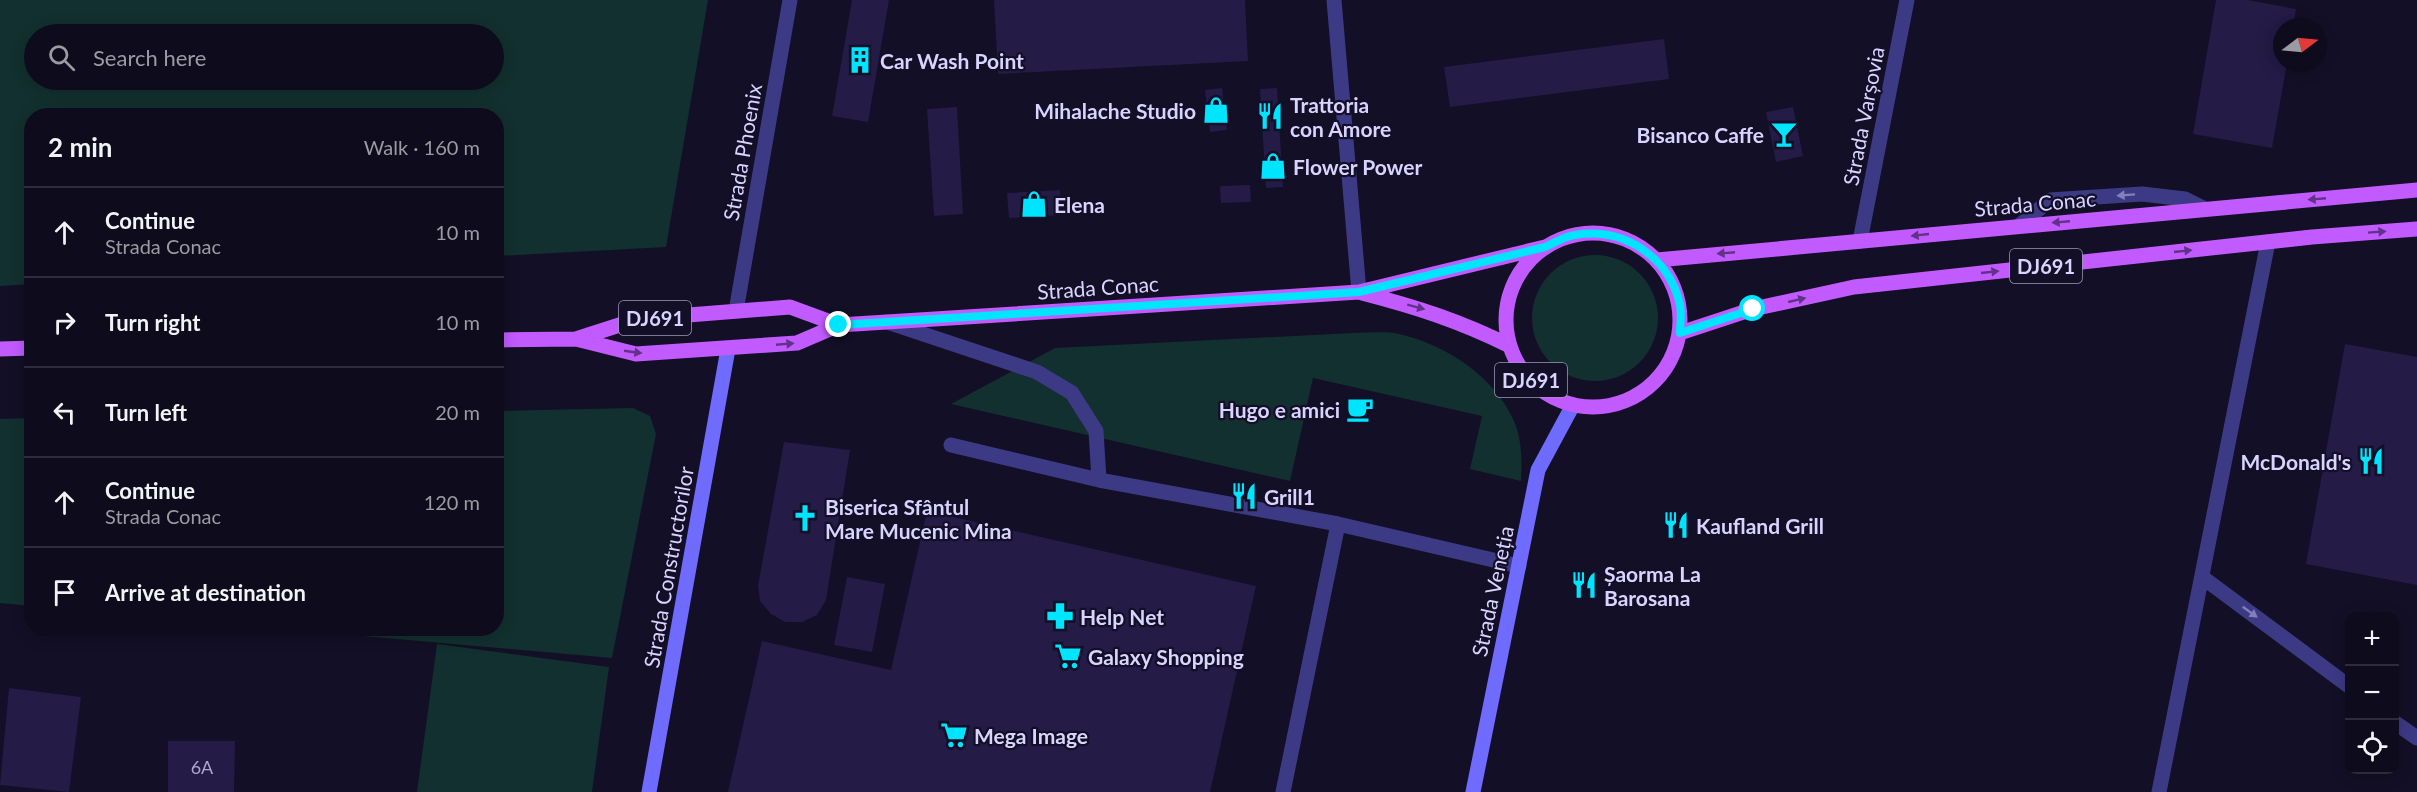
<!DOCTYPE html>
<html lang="en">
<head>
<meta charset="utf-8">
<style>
  body { margin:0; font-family:Lato,sans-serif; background:#1c1929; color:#f1f3f6 }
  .controls { position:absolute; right:18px; bottom:18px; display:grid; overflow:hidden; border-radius:12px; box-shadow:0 3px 15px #0003 }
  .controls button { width:54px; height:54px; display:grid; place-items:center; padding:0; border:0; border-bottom:2px solid #2e2b3b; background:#0e0b1c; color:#f1f3f6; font:30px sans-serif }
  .compass { position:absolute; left:2273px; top:18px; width:54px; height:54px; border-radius:50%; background:#0e0b1c; box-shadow:0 3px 15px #0003; rotate:74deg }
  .stop { position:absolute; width:18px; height:18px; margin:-14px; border:4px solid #00e5ff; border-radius:50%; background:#fff }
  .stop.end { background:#00e5ff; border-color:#fff; box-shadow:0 2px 6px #0008 }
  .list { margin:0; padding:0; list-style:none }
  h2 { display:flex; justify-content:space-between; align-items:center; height:78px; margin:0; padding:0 24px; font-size:26px }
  h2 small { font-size:20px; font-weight:400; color:#9b9ba3 }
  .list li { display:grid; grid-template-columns:39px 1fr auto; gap:18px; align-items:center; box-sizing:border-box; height:90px; padding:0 24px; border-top:2px solid #2e2b3b }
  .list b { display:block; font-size:22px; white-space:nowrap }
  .list p { margin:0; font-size:20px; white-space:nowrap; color:#9b9ba3 }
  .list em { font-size:20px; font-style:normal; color:#9b9ba3 }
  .icon { flex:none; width:33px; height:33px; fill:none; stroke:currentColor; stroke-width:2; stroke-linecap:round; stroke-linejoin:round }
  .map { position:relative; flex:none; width:2417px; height:792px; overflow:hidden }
  .search { position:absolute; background:#0e0b1c; box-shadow:0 3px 15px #0003; left:24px; top:24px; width:480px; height:66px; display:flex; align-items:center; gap:15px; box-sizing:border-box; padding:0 21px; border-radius:33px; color:#9b9ba3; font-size:22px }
  .panel { position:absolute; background:#0e0b1c; box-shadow:0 3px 15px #0003; left:24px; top:108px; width:480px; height:528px; border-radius:24px }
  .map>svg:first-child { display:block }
</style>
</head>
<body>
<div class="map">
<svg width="2417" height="792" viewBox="0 0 2417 792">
  <rect width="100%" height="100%" fill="#130f26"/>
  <path fill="#12302f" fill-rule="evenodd" d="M0 0H708L666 247 497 256 496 116H32L31 284 0 286ZM34 34H494V80H34Z
    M1532 318a63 63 0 1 1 126 0a63 63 0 1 1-126 0Z
    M1353 333C1368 333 1385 331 1399 334 1445 344 1495 377 1514 421 1522 440 1522 460 1521 481L1470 469 1482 416 1313 378 1290 481 951 404 1055 348Z
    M633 408 650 416 656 434 612 658 283 629 496 628 497 411Z
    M31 418H32L31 606 0 603V419Z
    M437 644 609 667 592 792H417Z"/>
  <path fill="#241b47" d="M852 0H889L868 122 832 116Z
    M994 0H1245L1248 61 998 74Z
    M2216 0H2248L2296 9 2293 27H2282V63H2287L2272 148 2193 134Z
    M1664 39 1669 79 1450 107 1444 67Z
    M1222 88 1227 130 1210 132 1205 90Z
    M1277 88 1283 187 1266 188 1260 89Z
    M957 107 963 214 934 216 927 109Z
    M1793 107 1803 156 1776 162 1766 112Z
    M1250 185 1251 202 1221 203 1220 186Z
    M1060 190 1061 215 1009 218 1007 193Z
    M2345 344 2417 357V585L2306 564Z
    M784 442 850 450 826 600 817 615 802 622H785L771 614 760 601 758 586Z
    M927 511 1256 586 1210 792H728L762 641 891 670Z
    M847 577 885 584 872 652 834 645Z
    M9 688 81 697 69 792 0 785Z
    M168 741H235L234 792H168Z"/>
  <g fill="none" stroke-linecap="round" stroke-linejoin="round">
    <path stroke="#3d3a85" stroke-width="15" d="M1334 0 1359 292
      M2020 225 2050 200 2142 194 2185 199 2203 208
      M887 322 1037 372 1072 393 1096 431 1099 480
      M951 445 1099 480 1338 524 1519 566
      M2202 577 2350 687
      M2394 722 2417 738
      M1283 792 1338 524
      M2159 792 2268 242"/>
    <path stroke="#3d3a85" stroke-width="15" d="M1860 241 1907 0
      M736 311 790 0"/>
    <path stroke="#6f6bff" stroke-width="15" d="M649 792 728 349
      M1473 792 1538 470 1573 405"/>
    <path stroke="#c25bff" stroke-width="15" d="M1506 320a87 87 0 1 1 174 0a87 87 0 1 1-174 0Z
      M1657 260 2417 190
      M1362 293C1416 307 1460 321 1510 346
      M1680 333 1753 309 1854 287 2312 237 2417 229
      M576 339 638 319 790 307 839 325
      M496 340 576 339 636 354 797 343 839 325 1359 292 1545 247
      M0 349 32 348"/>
  </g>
  <defs><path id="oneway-solid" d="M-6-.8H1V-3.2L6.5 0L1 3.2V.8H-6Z" transform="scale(1.5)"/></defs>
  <g fill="#837fbc">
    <use href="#oneway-solid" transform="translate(2126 195) rotate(176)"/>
    <use href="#oneway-solid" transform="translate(2250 612) rotate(36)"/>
  </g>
  <g fill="#623188">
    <use href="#oneway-solid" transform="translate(2317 199) rotate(175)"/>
    <use href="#oneway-solid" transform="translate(2061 222) rotate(175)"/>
    <use href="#oneway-solid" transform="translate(2377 232) rotate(-4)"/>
    <use href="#oneway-solid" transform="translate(1920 235) rotate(174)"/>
    <use href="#oneway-solid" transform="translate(2183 251) rotate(-6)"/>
    <use href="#oneway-solid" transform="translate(1726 253) rotate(175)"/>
    <use href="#oneway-solid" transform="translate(1990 272) rotate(-6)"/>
    <use href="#oneway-solid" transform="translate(1797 300) rotate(-13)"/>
    <use href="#oneway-solid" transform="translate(1416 307) rotate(15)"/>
    <use href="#oneway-solid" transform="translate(785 344) rotate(-5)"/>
    <use href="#oneway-solid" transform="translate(633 352) rotate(8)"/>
  </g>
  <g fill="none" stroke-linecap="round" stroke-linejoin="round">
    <path stroke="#00e5ff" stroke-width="8" d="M839 325 1359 292 1545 247C1554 243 1565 236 1575 235 1623 227 1669 256 1680 305 1682 313 1680 324 1680 333L1753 309"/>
  </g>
  <defs>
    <symbol id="building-bare" viewBox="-9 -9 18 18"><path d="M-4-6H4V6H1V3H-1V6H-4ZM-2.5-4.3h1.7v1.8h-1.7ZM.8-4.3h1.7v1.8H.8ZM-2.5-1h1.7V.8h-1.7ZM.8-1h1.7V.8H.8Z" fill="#00e5ff" stroke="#130f26" stroke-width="2.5" paint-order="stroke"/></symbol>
    <symbol id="shop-bare" viewBox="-9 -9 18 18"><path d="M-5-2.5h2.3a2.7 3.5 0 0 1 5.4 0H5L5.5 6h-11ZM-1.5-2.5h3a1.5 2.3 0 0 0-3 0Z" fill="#00e5ff" stroke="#130f26" stroke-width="2.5" paint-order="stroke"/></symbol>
    <symbol id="restaurant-bare" viewBox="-9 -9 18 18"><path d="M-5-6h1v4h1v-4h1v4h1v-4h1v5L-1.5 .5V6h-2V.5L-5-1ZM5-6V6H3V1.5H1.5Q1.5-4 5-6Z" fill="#00e5ff" stroke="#130f26" stroke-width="2.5" paint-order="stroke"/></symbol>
    <symbol id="bar-bare" viewBox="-9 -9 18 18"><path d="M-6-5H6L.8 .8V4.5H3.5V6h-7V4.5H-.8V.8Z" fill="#00e5ff" stroke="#130f26" stroke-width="2.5" paint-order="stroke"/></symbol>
    <symbol id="cafe-bare" viewBox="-9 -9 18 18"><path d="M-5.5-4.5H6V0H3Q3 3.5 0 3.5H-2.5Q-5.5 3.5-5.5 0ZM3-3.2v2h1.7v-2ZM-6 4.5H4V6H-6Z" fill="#00e5ff" stroke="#130f26" stroke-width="2.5" paint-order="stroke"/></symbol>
    <symbol id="church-bare" viewBox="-9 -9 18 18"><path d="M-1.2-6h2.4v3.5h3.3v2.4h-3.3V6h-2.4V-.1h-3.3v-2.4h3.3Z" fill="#00e5ff" stroke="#130f26" stroke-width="2.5" paint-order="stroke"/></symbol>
    <symbol id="pharmacy-bare" viewBox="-9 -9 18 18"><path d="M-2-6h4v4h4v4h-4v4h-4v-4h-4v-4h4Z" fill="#00e5ff" stroke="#130f26" stroke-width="2.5" paint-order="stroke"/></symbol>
    <symbol id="supermarket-bare" viewBox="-9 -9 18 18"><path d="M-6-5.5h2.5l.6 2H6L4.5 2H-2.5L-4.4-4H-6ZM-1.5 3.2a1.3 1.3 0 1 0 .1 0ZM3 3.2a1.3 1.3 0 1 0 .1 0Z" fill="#00e5ff" stroke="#130f26" stroke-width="2.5" paint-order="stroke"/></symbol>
  </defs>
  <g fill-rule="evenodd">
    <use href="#building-bare" x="841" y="41" width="38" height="38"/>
    <use href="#shop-bare" x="1197" y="91" width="38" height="38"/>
    <use href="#restaurant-bare" x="1251" y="97" width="38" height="38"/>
    <use href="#bar-bare" x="1765" y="115" width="38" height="38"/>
    <use href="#shop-bare" x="1254" y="147" width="38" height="38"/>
    <use href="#shop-bare" x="1015" y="185" width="38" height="38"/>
    <use href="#cafe-bare" x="1341" y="390" width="38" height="38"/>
    <use href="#restaurant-bare" x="2352" y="442" width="38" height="38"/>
    <use href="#restaurant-bare" x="1225" y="477" width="38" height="38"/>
    <use href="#church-bare" x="786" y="499" width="38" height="38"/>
    <use href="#restaurant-bare" x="1657" y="506" width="38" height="38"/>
    <use href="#restaurant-bare" x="1565" y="566" width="38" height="38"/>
    <use href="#pharmacy-bare" x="1041" y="597" width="38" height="38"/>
    <use href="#supermarket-bare" x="1049" y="637" width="38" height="38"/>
    <use href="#supermarket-bare" x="935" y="716" width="38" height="38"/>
  </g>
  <g text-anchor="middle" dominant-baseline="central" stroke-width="4.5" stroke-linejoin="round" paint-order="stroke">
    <g font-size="18" fill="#aca6d1">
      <text x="202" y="767">6A</text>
    </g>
    <g fill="#130f26" stroke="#9e99be" stroke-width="1.5">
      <rect x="2010" y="249" width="72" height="34" rx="4.5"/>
      <rect x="619" y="301" width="72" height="34" rx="4.5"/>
      <rect x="1495" y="363" width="72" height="34" rx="4.5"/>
    </g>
    <g font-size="20" font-weight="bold" fill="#d9d4ff">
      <text x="2046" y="266">DJ691</text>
      <text x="655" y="318">DJ691</text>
      <text x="1531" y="380">DJ691</text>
    </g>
    <g font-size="21" font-weight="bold" fill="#d9d4ff" stroke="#130f26" text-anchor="start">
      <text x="880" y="60">Car Wash Point</text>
      <text x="1290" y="104">Trattoria<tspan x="1290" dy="24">con Amore</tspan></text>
      <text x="1196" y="110" text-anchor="end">Mihalache Studio</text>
      <text x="1764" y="134" text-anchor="end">Bisanco Caffe</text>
      <text x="1293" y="166">Flower Power</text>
      <text x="1054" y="204">Elena</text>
      <text x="1340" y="409" text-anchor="end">Hugo e amici</text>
      <text x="2351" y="461" text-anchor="end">McDonald's</text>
      <text x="1264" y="496">Grill1</text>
      <text x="825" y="506">Biserica Sfântul<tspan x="825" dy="24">Mare Mucenic Mina</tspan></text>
      <text x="1696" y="525">Kaufland Grill</text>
      <text x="1604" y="573">Șaorma La<tspan x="1604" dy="24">Barosana</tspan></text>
      <text x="1080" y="616">Help Net</text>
      <text x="1088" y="656">Galaxy Shopping</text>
      <text x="974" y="735">Mega Image</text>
    </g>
    <g font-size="21" fill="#d9d4ff" stroke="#130f26">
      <text transform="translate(1863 116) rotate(-79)">Strada Varșovia</text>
      <text transform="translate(742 152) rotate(-80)">Strada Phoenix</text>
      <text transform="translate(2035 203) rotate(-5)">Strada Conac</text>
      <text transform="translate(1098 287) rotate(-4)">Strada Conac</text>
      <text transform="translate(668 567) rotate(-80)">Strada Constructorilor</text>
      <text transform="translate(1492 591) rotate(-78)">Strada Veneția</text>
    </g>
  </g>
</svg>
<div class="controls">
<button>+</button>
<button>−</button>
<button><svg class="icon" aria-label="locate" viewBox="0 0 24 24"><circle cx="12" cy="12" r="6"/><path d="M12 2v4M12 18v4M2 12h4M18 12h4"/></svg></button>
</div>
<svg class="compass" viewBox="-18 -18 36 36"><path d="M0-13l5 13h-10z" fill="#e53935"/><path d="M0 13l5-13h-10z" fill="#9b9ba3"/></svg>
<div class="stop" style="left:1753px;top:309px"></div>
<div class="stop end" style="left:839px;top:325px"></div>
<div class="search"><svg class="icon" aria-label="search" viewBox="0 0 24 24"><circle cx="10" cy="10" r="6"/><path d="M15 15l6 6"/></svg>Search here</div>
<section class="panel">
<h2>2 min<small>Walk · 160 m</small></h2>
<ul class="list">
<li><svg class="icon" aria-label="ahead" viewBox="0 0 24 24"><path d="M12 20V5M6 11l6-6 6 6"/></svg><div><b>Continue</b><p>Strada Conac</p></div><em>10 m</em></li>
<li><svg class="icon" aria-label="right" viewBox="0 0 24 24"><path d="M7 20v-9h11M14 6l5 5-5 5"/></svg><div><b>Turn right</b></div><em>10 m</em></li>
<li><svg class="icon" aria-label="left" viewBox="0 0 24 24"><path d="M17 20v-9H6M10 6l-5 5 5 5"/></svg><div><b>Turn left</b></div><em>20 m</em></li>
<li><svg class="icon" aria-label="ahead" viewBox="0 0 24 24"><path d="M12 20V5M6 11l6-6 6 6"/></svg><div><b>Continue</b><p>Strada Conac</p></div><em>120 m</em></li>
<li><svg class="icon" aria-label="arrive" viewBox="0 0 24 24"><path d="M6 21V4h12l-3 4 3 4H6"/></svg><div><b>Arrive at destination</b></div></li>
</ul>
</section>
</div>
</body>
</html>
